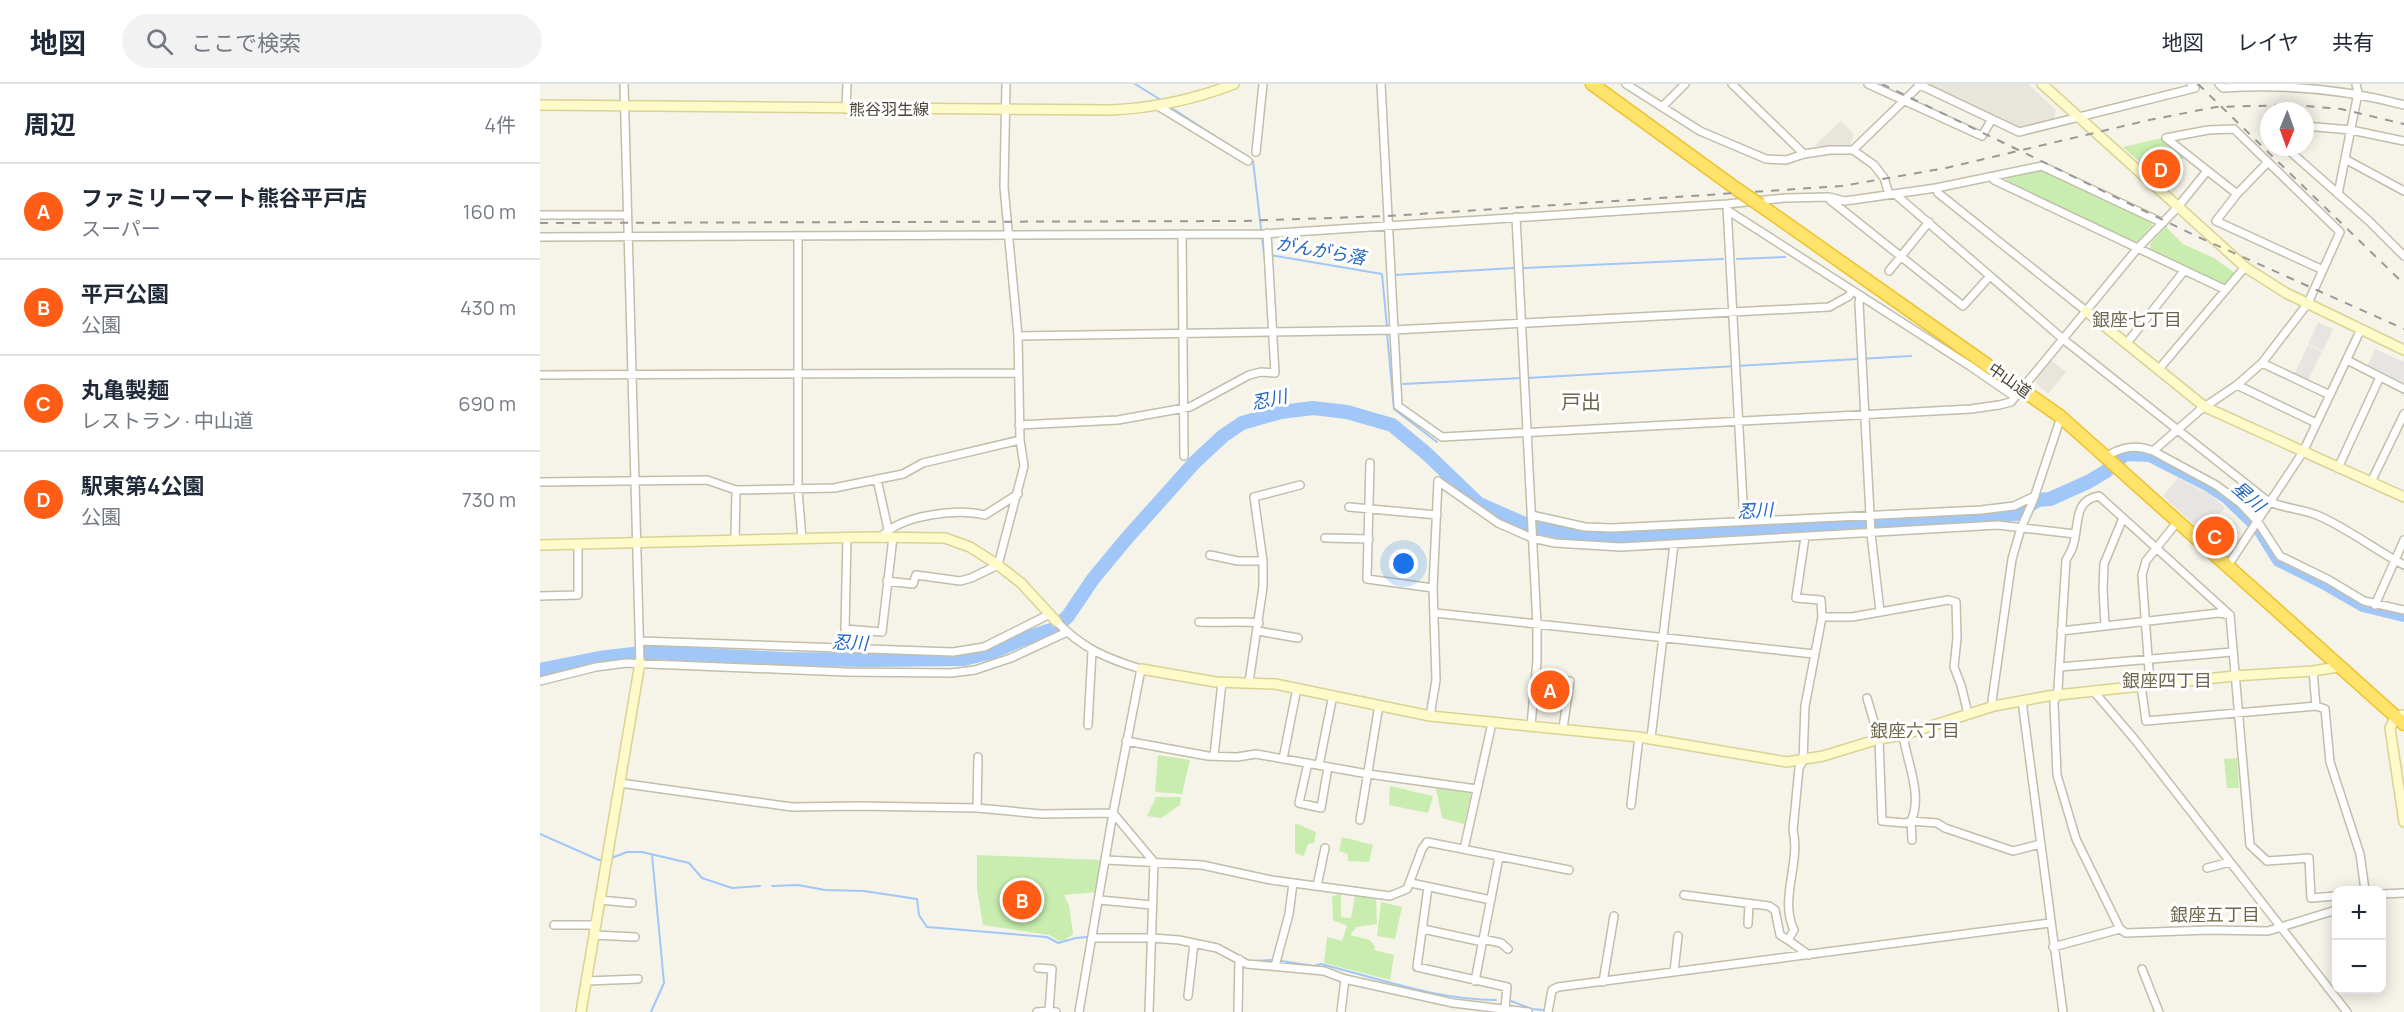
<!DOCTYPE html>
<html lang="ja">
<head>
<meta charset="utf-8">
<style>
  body { margin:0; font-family:Manrope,"Noto Sans JP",sans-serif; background:#f2f2f3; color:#1f2937 }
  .controls { position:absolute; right:18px; bottom:18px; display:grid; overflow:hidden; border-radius:12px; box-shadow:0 3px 15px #0003 }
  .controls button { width:54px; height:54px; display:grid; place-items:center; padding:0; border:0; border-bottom:2px solid #e0e1e3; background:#fff; color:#1f2937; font:30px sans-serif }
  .compass { position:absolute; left:1720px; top:18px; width:54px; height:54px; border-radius:50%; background:#fff; box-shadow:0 3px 15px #0003; rotate:181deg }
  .you { position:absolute; left:864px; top:480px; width:21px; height:21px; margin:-15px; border:4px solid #fff; border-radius:50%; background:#1a73e8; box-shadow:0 0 0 9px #1a73e833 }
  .badge { display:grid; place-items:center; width:39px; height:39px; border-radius:50%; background:#ff5c16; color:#fff; font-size:20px; font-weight:700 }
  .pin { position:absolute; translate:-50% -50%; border:3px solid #fff; box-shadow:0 2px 6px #0006 }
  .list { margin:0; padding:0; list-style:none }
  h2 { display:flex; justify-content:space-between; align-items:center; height:78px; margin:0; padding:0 24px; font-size:26px }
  h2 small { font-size:20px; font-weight:400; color:#747a83 }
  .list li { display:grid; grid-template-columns:39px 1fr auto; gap:18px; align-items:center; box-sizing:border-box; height:96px; padding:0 24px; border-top:2px solid #e0e1e3 }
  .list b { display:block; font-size:22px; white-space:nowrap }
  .list p { margin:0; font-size:20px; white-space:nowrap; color:#747a83 }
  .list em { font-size:20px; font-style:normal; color:#747a83 }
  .icon { flex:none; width:33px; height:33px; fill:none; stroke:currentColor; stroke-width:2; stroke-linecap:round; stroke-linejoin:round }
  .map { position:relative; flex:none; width:1864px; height:928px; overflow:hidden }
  header { display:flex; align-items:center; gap:36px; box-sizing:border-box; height:84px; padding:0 30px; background:#fff; border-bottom:2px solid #e0e1e3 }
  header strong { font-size:28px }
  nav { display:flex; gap:33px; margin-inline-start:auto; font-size:21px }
  .search { width:420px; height:54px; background:#f2f2f3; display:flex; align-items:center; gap:15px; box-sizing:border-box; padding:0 21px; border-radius:33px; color:#747a83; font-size:22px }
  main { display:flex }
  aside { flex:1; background:#fff }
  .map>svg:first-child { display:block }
</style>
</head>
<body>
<header>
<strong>地図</strong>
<div class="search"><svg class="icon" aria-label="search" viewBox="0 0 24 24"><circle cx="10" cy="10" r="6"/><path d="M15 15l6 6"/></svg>ここで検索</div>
<nav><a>地図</a><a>レイヤ</a><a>共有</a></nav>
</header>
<main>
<aside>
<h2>周辺<small>4件</small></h2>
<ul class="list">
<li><span class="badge">A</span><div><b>ファミリーマート熊谷平戸店</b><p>スーパー</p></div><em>160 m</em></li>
<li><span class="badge">B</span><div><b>平戸公園</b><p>公園</p></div><em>430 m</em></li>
<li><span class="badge">C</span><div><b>丸亀製麺</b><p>レストラン · 中山道</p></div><em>690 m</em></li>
<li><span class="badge">D</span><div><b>駅東第4公園</b><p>公園</p></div><em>730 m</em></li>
</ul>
</aside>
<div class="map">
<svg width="1864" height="928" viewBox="0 0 1864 928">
  <rect width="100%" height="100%" fill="#f6f4e9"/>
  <path fill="#e8e5dd" d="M1387 0H1488L1516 26 1513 36 1479 45Z
    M1301 37 1314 50 1310 62H1274Z
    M1511 276 1526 288 1508 310 1497 300 1496 293Z"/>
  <path fill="#c8edae" d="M1622 54 1645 72 1622 98 1583 63Z
    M1502 85 1612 137V142L1598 157 1594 158 1467 99V93Z
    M1626 143 1643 160 1674 174 1696 190 1685 202 1611 166 1610 160Z
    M618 671 650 676 642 710 615 708Z
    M1697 674 1699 704H1687L1684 675Z
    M850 702 893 712 888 729 849 721Z
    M896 704 931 709 924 740 902 734Z
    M616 713H641L640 721 621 734 607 732Z
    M755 739 776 748 774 759 768 760 764 772 755 769Z
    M802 753 833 761 829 778 808 777V770L799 767Z
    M437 771 562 776 557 808 524 811 529 821 533 850 525 856 519 857 509 851 443 841 437 805Z
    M801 809V833L811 834 815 812 836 810 837 840 817 843 810 851 830 856 835 863 834 866 854 871 850 896 784 879 787 853 802 857 807 842 793 836 792 813Z
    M841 818 862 823 855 855 837 852Z"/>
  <path fill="#e7e5e1" d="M1778 238 1793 245 1783 267 1768 260Z
    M1768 261 1782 268 1768 297 1754 291Z
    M1835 265 1864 278V299L1827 282Z
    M1638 394 1672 412 1685 424 1664 446 1661 443 1659 445 1623 412Z"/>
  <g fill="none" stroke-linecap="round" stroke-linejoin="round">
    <path stroke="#a0c7f7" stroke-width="2" d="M595 0 621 16
      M630 23 698 67
      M708 73 713 77 724 170 842 190 847 243
      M1197 175 1245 173
      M982 184 1183 175
      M854 191 974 184
      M847 249 854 325 897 358
      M987 294 1371 272
      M863 300 982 294
      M887 370 888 369
      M0 750 59 776H64
      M69 775 87 768H102L149 779 162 794 192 804 220 802
      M232 802 258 801 285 806 324 807 377 815 379 831 387 843 507 853 518 859 536 854 547 853
      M711 877 732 876
      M741 877 774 882 781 880C837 894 897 916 956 916
      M971 917 992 925 1003 926
      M111 928 124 899 112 771"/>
    <path stroke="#a0c7f7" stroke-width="14" d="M0 586 59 574 110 568 245 575 327 576 424 575 452 568 483 555 514 545 528 532 553 495 587 454 655 378 683 352 702 339 741 328 773 324 807 328 852 341 887 370 939 420 985 440 1021 448 1057 453 1111 451 1476 430 1498 416 1510 415 1548 398 1565 388 1585 370 1610 371 1667 400 1687 413 1719 444 1739 476 1783 498 1823 521 1864 531"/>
    <defs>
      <path id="street" d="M84 0 100 579
        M841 0 858 322 902 353 1431 325 1459 321 1471 318 1597 165 1637 124 1667 87
        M1086 0 1160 47 1226 75 1246 76 1264 70 1290 66H1313L1334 81 1344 94 1349 110
        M1192 0 1264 70
        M1328 0 1442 52 1452 35
        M1378 0 1479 48 1655 4 1651 0
        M1679 0 1683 4C1745 0 1805 5 1864 21
        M618 22 708 77
        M1122 23 1145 0
        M306 25 307 0
        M1765 42 1811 46 1864 57
        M1745 63 1829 137 1864 172
        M1313 66 1380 1
        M716 68 723 0
        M1805 75 1864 107
        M1728 78 1697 110 1676 137 1783 186
        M1452 93 1454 96 1684 205
        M1396 104 1502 82 1623 139
        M1355 110 1523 255 1725 415C1740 425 1762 424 1779 432 1809 445 1835 466 1864 481
        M1798 110 1818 9 1816 0
        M1289 113 1290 116 1423 222 1450 192
        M1187 122 1204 437
        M1187 126 1430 282 1475 313
        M0 131H87
        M976 133 997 541V577L991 641
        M642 150 644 372
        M0 153 724 150 1187 120 1245 114 1289 113 1305 117 1396 104 1398 109 1546 227
        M258 153V406L262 455
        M1349 187 1389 138
        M1320 212 1319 219 1331 450 1340 527
        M478 252 854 246 1289 223 1309 212 1312 207
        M1587 259 1644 187
        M1807 276 1864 305
        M1722 279 1790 311
        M1619 285 1705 183
        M0 291 478 289
        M1697 301 1776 339
        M479 341 578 336 650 323 709 291 721 288 735 289 727 149
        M1613 367 1676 401 1700 419 1718 438 1740 472 1789 496 1824 517 1864 526
        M1566 373C1580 363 1597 360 1613 367L1660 326 1697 301 1722 279 1768 219 1800 148 1694 45 1668 46 1626 54 1697 110
        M830 379 827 495 893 504 896 596 890 632
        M1798 384 1840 293
        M337 395 348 445
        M898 397 958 439 992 454 1015 459 1081 463 1458 441 1535 450
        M0 398 167 396 196 406 294 404 363 390 383 379 480 356
        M1831 398 1864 330
        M809 423 897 431
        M991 431 1045 443 1072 444 1441 426 1474 422 1495 412
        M341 453C361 431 417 424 445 431L478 410
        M1265 453 1256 514 1281 516 1282 533
        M307 454 305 545 342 548 353 453
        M785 454 829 455
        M195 457 196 406
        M670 471 698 477H723
        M1687 483 1763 368 1821 245
        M347 497 373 500 376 491 420 497 431 494 458 481 484 382 480 356 478 252 464 103 466 0
        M893 504 898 397
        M0 512 38 511V460
        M1835 521 1864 456
        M895 529 1274 570
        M516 537C542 564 565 574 601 585L573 729 539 928
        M659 538C679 539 698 537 719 539
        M1565 542 1563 505 1564 480 1583 434
        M718 547 758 554
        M1521 547 1679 529 1690 531
        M100 557 413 568 444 563 510 530
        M1520 583 1692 568
        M1773 587 1776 622 1785 625 1790 678 1820 770 1825 806
        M0 597 56 583 86 579 306 588 411 589 435 586 471 574 527 548
        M709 598 723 503V477L714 413 760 401
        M1610 600 1602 491 1606 477 1638 437
        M1601 601 1606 637 1776 622
        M1556 606V610L1596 657 1807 928
        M1327 614 1339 655 1342 737 1365 739 1371 737 1372 756
        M1482 617 1523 928
        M1454 622 1452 617 1472 475 1481 444 1493 417 1521 333
        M548 641 552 567
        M1023 644 1030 597
        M1363 651C1367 679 1383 711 1371 737L1397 739 1405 744 1473 767 1500 760
        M1111 654 1134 460
        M586 657 668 672 697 673 716 670 828 690 937 705
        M674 672 682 598
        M743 675 757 604
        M768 679 759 719 781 724 788 683
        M779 681 793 611
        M80 699 252 723 319 722 437 724 501 730 573 729 614 778 609 928
        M1091 721 1099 653
        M437 724 438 673
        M820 736 839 621
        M924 765 952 639
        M566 776 662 781 731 796 850 812 867 805 882 765 887 758 1029 786
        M1667 784 1690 778
        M871 799 951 816
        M777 802 785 764
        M888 803 877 883 967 903 965 924
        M1842 810 1864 809
        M1144 811 1229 822 1235 826 1240 851 1248 856
        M1796 812 1771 814 1769 774 1727 777 1710 761 1690 531 1559 412C1534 416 1539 439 1534 458 1533 465 1529 471 1526 476L1518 605 1514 619 1517 691 1536 755 1580 845 1586 849 1669 846 1728 847 1796 826
        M60 816 92 819
        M560 816 612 821
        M1208 840 1209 820
        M14 841H56
        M883 845 943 858
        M54 851 95 853
        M552 854H612L639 856 677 864 707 880 784 887 805 895 913 919 988 928
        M943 855 961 859 968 865
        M1513 863 1580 845
        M1269 871 1248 856 1254 846C1239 815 1261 778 1253 746L1259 684 1263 677 1265 622 1282 533H1312L1408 516 1416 518 1417 554 1414 583 1421 601 1428 630
        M735 882 749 830 753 799
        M498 884 512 885 509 927 516 928
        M1602 885 1619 928
        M1134 888 1138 852
        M47 897 98 895
        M935 897 959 773
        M1063 898 1074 832
        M648 912 654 859
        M497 928 509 927
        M698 928 699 875
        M801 928 805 895
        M1008 928 1012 906 1018 903 1510 839"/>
      <path id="secondary" d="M1502 0 1705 183 1746 209 1864 266
        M0 21 571 26C614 24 653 16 694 0
        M1546 227 1665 323 1864 413
        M0 461 328 453 405 454 430 463 458 481 481 499 516 537
        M601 585 676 598 735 600 890 632 1099 653 1247 678 1283 672 1339 655 1363 651 1454 622 1508 612 1694 592 1773 587 1798 583
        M1864 631 1856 632 1850 644 1864 738
        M41 928 100 579"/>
      <path id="highway" d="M1052 0 1198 106
        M1220 121 1521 333 1864 640"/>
    </defs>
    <use href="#street" stroke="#c2beaa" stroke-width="10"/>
    <use href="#secondary" stroke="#dad295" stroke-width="12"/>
    <use href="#highway" stroke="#ecc22d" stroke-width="15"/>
    <use href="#street" stroke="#fff" stroke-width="7"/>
    <use href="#secondary" stroke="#fffac9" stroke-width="9"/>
    <use href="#highway" stroke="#ffe36a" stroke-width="12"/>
    <path stroke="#989898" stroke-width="2" stroke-dasharray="8 8" stroke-linecap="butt" d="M1342 0 1656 152 1864 245
      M1658 0 1864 200
      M0 139 701 137 848 132 1302 102 1406 84 1609 36 1676 23 1753 21 1801 25 1864 40"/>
    <defs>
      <path id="highway-bridge" d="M1198 106 1220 121"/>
    </defs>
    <use href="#highway-bridge" stroke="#ecc22d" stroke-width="15" stroke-linecap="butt"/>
    <use href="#highway-bridge" stroke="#ffe36a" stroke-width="12"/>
  </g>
  <g text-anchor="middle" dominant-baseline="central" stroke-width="6" stroke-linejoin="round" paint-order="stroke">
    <g font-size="16" fill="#4a4536" stroke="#fff">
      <text x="349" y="25">熊谷羽生線</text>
      <text transform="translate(1470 296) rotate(35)">中山道</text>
    </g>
    <g font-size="18" font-style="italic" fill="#2468c1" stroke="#fff">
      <text transform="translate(781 166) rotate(10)">がんがら落</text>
      <text transform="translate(729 315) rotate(-12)">忍川</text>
      <text transform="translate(1709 412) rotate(41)">星川</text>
      <text transform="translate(1215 426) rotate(-3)">忍川</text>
      <text transform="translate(310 558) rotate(2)">忍川</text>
    </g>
    <g font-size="18" fill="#6e664c" stroke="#fff">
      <text x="1597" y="235">銀座七丁目</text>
      <text x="1627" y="596">銀座四丁目</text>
      <text x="1375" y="646">銀座六丁目</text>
      <text x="1675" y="830">銀座五丁目</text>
    </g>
    <g font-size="20" fill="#6e664c" stroke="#fff">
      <text x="1041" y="317">戸出</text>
    </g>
  </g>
</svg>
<div class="controls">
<button>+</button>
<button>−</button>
</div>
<svg class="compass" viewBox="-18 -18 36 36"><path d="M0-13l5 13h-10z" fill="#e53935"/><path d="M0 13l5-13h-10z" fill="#747a83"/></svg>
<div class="you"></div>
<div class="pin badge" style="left:1010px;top:606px">A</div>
<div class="pin badge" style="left:482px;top:816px">B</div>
<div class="pin badge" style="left:1675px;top:452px">C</div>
<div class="pin badge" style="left:1621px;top:85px">D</div>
</div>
</main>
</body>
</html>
